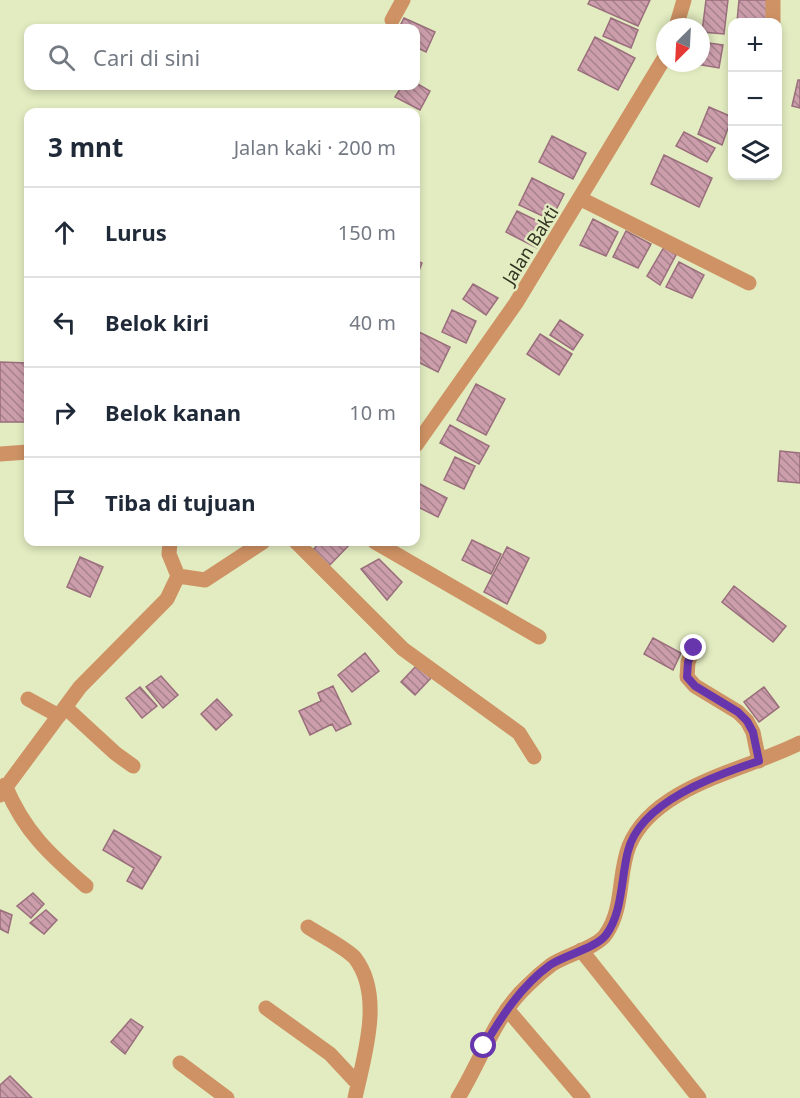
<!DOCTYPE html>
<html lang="id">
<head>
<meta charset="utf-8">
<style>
  body { margin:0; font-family:"Noto Sans",sans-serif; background:#f2f2f3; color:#1f2937 }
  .controls { position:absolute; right:18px; top:18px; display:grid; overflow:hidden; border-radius:12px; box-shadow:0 3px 9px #0003 }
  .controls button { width:54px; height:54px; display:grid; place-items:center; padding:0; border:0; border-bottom:2px solid #e0e1e3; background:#fff; color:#1f2937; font:30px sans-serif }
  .compass { position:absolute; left:656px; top:18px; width:54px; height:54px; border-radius:50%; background:#fff; box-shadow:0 3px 9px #0003; rotate:204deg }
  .stop { position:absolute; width:18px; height:18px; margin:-14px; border:4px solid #6736ad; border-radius:50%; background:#fff }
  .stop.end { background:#6736ad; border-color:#fff; box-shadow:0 2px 6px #0008 }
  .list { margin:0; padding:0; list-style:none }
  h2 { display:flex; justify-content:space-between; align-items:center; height:78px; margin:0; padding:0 24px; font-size:26px }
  h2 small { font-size:20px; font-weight:400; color:#747a83 }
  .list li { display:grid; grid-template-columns:39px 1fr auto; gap:18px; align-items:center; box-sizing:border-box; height:90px; padding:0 24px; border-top:2px solid #e0e1e3 }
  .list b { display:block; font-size:22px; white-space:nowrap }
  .list em { font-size:20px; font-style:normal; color:#747a83 }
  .icon { flex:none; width:33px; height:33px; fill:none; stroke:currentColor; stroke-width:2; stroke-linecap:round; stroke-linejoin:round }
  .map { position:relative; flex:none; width:800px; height:1098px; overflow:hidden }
  .search { position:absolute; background:#fff; box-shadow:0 3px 9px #0003; left:24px; top:24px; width:396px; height:66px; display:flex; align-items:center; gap:15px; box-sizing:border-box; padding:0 21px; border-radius:12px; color:#747a83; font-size:22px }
  .panel { position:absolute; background:#fff; box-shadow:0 3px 9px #0003; left:24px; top:108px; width:396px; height:438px; border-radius:12px }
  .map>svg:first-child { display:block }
</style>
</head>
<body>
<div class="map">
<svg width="800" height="1098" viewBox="0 0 800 1098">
  <defs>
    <pattern id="building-back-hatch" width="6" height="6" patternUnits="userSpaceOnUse" patternTransform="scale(1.5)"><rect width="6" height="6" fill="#cc9eac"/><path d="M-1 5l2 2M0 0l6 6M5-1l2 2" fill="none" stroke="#a6828c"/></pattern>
  </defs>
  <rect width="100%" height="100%" fill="#e2ecc0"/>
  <path fill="url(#building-back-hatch)" stroke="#9a6e7c" stroke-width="1.5" d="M590 0H650L638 26 588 4Z
    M706 0H728L724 34 702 32Z
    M739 0H768L767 22H737Z
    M404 18 435 32 426 52 416 47V28H399Z
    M611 18 638 30 631 48 603 36Z
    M595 37 635 58 618 90 578 70Z
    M701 42 723 45 719 68 696 64 701 63Z
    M798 80H800V108L792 106Z
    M416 83 430 91 420 110 395 97 402 86H416Z
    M709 107 732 117 722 145 698 134Z
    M684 132 715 148 707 162 676 146Z
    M552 136 586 153 573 179 539 162Z
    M664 155 712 178 699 207 651 184Z
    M532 178 564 194 551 220 519 205Z
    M517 211 548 226 537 248 506 232Z
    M593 219 618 232 606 256 580 245Z
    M626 231 651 244 638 268 613 257Z
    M664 247 676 255 660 285 647 276Z
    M416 260 422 263 416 278Z
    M679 262 704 275 692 298 666 287Z
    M473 284 498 298 486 315 463 299Z
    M452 310 476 321 466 343 442 332Z
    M560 320 583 335 573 350 550 335Z
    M419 332 450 347 438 372 416 361V341Z
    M540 334 572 354 559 375 527 354Z
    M0 362 27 363 26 422H0Z
    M476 384 505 399 486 435 457 420Z
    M450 425 489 446 479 464 440 443Z
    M780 451 800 453V483L778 481Z
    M455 457 475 466 464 489 444 480Z
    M416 482 447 498 438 517 416 506Z
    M472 540 501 554 491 574 462 560Z
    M320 542H352L327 568 311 552Z
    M507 547 529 558 507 604 484 592Z
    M80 557 103 567 90 597 67 587Z
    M379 559 402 582 387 600 361 569Z
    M734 586 786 626 773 642 722 602Z
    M653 638 681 653 673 670 644 654Z
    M365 653 379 671 352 692 338 675Z
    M417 665 431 678 415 695 401 682Z
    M161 676 178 695 163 708 146 687Z
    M333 686 351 724 336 731 332 724 310 735 299 711 321 701 318 693Z
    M140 687 157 706 142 718 126 698Z
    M764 687 779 707 759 722 744 702Z
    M217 699 232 715 216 730 201 714Z
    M114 830 161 857 142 889 127 881 134 868 103 850Z
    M33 893 44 904 31 918 17 906Z
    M0 910 12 915 8 933 0 929Z
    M46 910 57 920 44 934 30 923Z
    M131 1019 143 1027 125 1054 111 1042Z
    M10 1076 32 1098H0V1085Z"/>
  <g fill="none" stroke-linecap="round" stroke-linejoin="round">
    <path stroke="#ce9264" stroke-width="15" d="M773 0V22
      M392 20 403 0
      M676 27 684 0
      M581 199 749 283
      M416 445 516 303 665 57
      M0 454 28 452
      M170 542 169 554 178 576
      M296 542 403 649 519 733 534 757
      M375 542 539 637
      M178 576 205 580 263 542
      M694 648 688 662 687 677 695 686 738 712 747 721 753 732 759 761
      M28 699 59 716
      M65 707 115 753 133 766
      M5 785C24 831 49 854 86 886
      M0 795 80 687 167 599 178 576
      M308 927C320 935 346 948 355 958 384 996 364 1056 355 1098
      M581 950 699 1098
      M266 1008 330 1054 358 1084
      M507 1009 583 1098
      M180 1063 227 1098
      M458 1098C481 1061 494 1017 527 986 534 979 543 971 551 965 565 955 597 948 606 934 624 908 618 874 629 846 654 785 747 770 800 743"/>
  </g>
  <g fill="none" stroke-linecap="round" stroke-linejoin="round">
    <path stroke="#6736ad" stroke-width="8" d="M484 1046C502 1016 521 986 550 965 565 955 596 948 606 935 623 912 621 877 628 851 640 802 716 775 759 761L753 732 747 721 738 712 695 686 687 677 688 662 694 648"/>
  </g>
  <g text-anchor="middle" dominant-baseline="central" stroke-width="5" stroke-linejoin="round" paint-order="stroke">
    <g font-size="18" fill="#313423" stroke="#e2ecc0">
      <text transform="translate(530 245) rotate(-58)">Jalan Bakti</text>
    </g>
  </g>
</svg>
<div class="controls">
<button>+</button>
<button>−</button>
<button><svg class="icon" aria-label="layers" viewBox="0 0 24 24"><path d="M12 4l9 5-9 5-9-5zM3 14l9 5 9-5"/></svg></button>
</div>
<svg class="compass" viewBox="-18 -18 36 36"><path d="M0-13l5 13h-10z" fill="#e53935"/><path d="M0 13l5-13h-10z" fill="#747a83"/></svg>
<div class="stop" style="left:484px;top:1046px"></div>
<div class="stop end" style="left:694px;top:648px"></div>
<div class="search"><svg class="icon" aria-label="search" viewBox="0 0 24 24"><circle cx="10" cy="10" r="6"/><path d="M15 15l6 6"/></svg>Cari di sini</div>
<section class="panel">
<h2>3 mnt<small>Jalan kaki · 200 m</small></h2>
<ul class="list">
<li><svg class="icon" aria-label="ahead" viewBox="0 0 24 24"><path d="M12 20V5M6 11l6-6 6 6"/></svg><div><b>Lurus</b></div><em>150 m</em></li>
<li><svg class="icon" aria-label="left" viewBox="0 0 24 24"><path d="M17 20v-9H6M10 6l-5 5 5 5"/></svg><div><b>Belok kiri</b></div><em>40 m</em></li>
<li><svg class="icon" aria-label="right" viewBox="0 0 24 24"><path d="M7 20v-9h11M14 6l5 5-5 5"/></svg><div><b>Belok kanan</b></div><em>10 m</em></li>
<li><svg class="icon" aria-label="arrive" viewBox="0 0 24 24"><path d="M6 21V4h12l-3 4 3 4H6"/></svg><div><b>Tiba di tujuan</b></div></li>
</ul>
</section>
</div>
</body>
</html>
